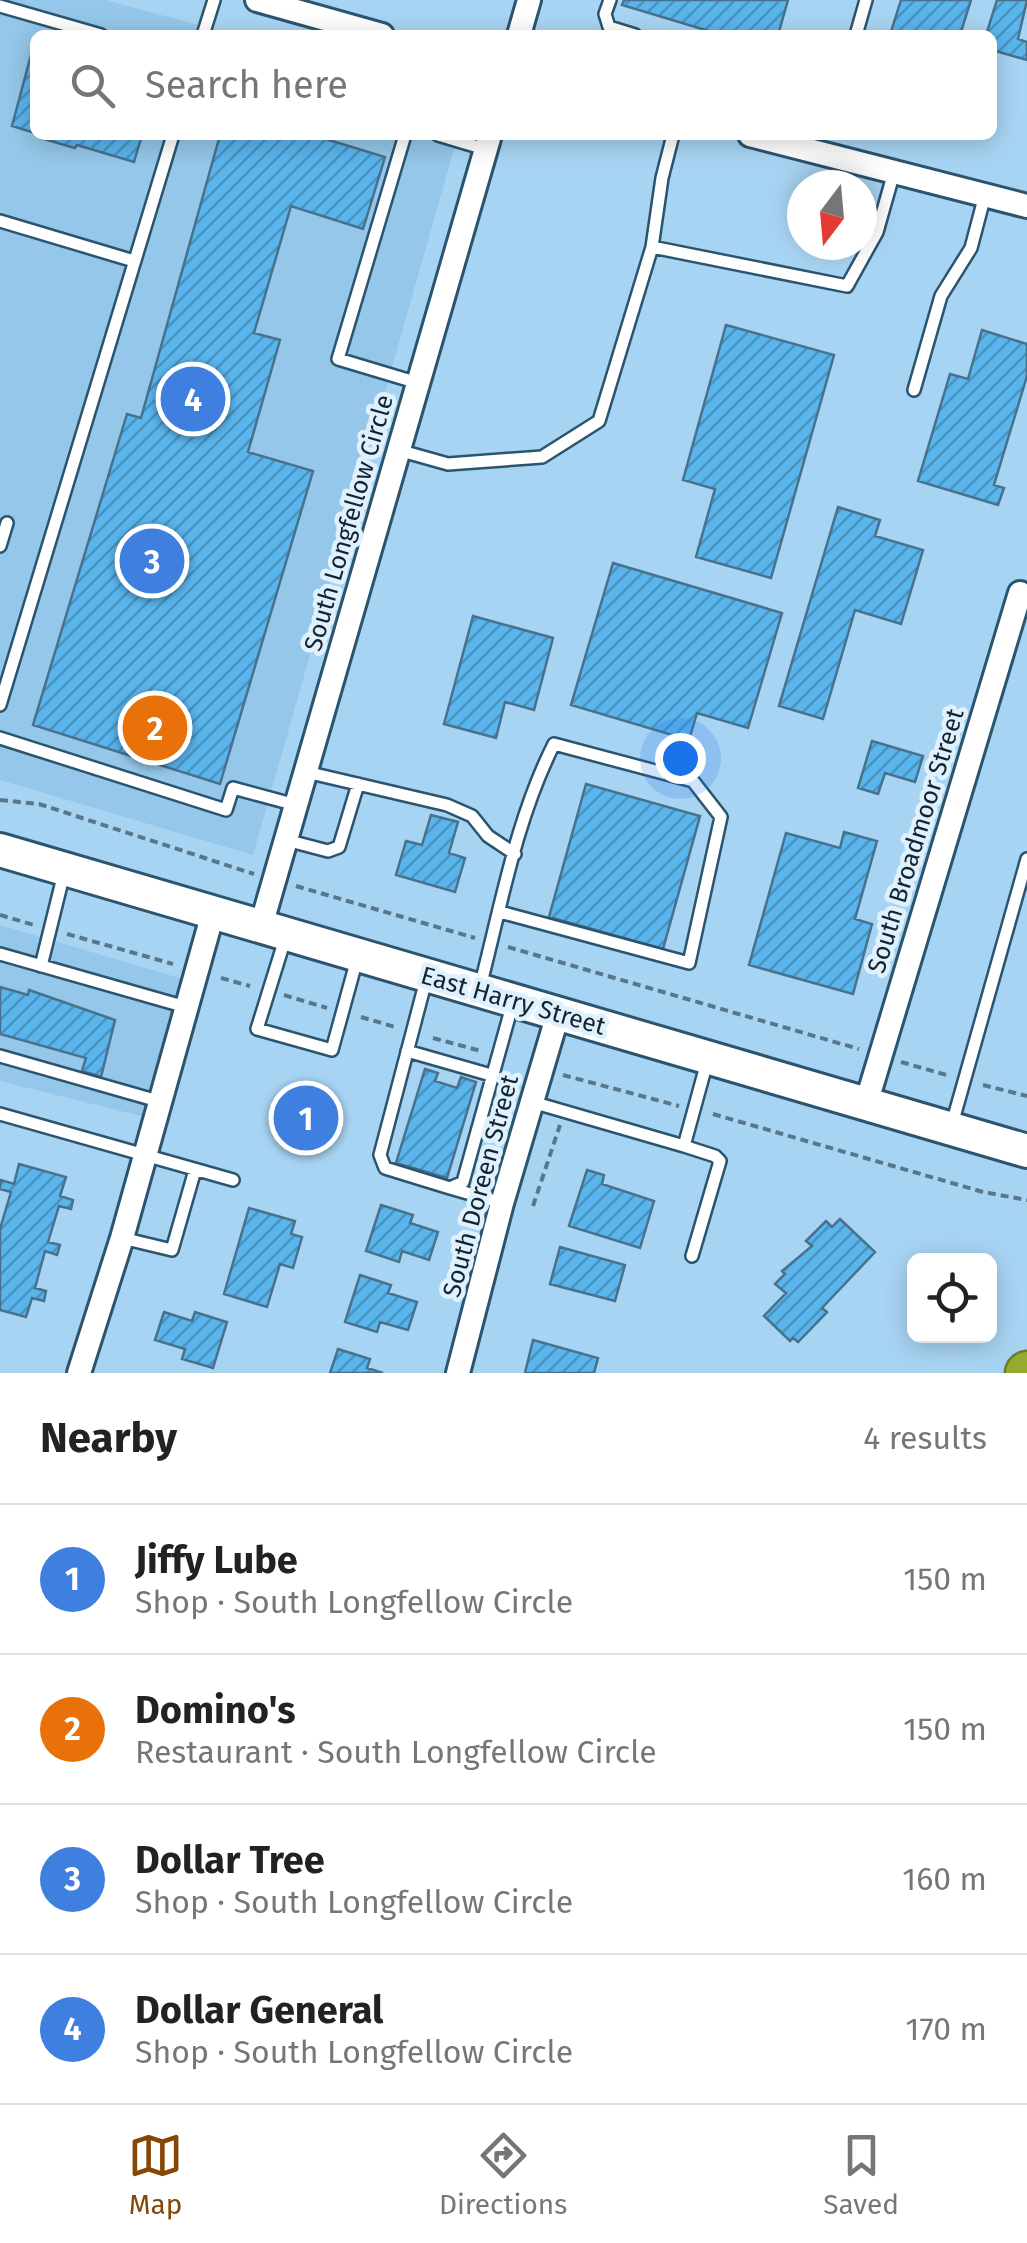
<!DOCTYPE html>
<html lang="en">
<head>
<meta charset="utf-8">
<style>
  body { margin:0; font-family:"Fira Sans",sans-serif; background:#f6f6f6; color:#222 }
  .controls { position:absolute; right:30px; bottom:30px; display:grid; overflow:hidden; border-radius:15px; box-shadow:0 5px 25px #0003 }
  .controls button { width:90px; height:90px; display:grid; place-items:center; padding:0; border:0; border-bottom:2px solid #e0e0e0; background:#fff; color:#222; font:50px sans-serif }
  .compass { position:absolute; left:787px; top:170px; width:90px; height:90px; border-radius:50%; background:#fff; box-shadow:0 5px 25px #0003; rotate:196deg }
  .you { position:absolute; left:680px; top:758px; width:35px; height:35px; margin:-25px; border:8px solid #fff; border-radius:50%; background:#1a73e8; box-shadow:0 0 0 15px #1a73e833 }
  .badge { display:grid; place-items:center; width:65px; height:65px; border-radius:50%; background:#844705; color:#fff; font-size:32px; font-weight:700 }
  .pin { position:absolute; translate:-50% -50%; border:5px solid #fff; box-shadow:0 2px 10px #0006 }
  .list { margin:0; padding:0; list-style:none }
  h2 { display:flex; justify-content:space-between; align-items:center; height:130px; margin:0; padding:0 40px; font-size:42px }
  h2 small { font-size:32px; font-weight:400; color:#767676 }
  .list li { display:grid; grid-template-columns:65px 1fr auto; gap:30px; align-items:center; box-sizing:border-box; height:150px; padding:0 40px; border-top:2px solid #e0e0e0 }
  .list b { display:block; font-size:38px; white-space:nowrap }
  .list p { margin:0; font-size:32px; white-space:nowrap; color:#767676 }
  .list em { font-size:32px; font-style:normal; color:#767676 }
  .icon { flex:none; width:55px; height:55px; fill:none; stroke:currentColor; stroke-width:2; stroke-linecap:round; stroke-linejoin:round }
  .map { position:relative; flex:none; width:1027px; height:1373px; overflow:hidden }
  .search { position:absolute; background:#fff; box-shadow:0 5px 25px #0003; left:30px; right:30px; top:30px; height:110px; display:flex; align-items:center; gap:25px; box-sizing:border-box; padding:0 35px; border-radius:15px; color:#767676; font-size:38px }
  .sheet { height:730px; background:#fff }
  nav { display:flex; justify-content:space-around; align-items:center; box-sizing:border-box; height:140px; border-top:2px solid #e0e0e0; background:#fff; font-size:28px; color:#767676 }
  nav a { display:grid; justify-items:center; gap:5px }
  nav .on { color:#844705 }
  .map>svg:first-child { display:block }
</style>
</head>
<body>
<div class="map">
<svg width="1027" height="1373" viewBox="0 0 1027 1373">
  <defs>
    <pattern id="building-hatch" width="6" height="6" patternUnits="userSpaceOnUse" patternTransform="scale(2.5)"><rect width="6" height="6" fill="#5ab5ed"/><path d="M-1 1l2-2M0 6l6-6M5 7l2-2" fill="none" stroke="#4993c0"/></pattern>
  </defs>
  <rect width="100%" height="100%" fill="#a8d4f3"/>
  <path fill="#94c7e9" d="M0 0H106L234 35H35V135H458L253 855 0 780Z
    M0 925 193 982 153 1119 0 1081Z"/>
  <path fill="url(#building-hatch)" stroke="#47718c" stroke-width="2.5" d="M624 0H788L778 35H722L622 5Z
    M901 0H971L960 35H890Z
    M997 0H1027L1018 39 1027 42V60L992 50V35H986Z
    M35 40V133L12 126Z
    M41 135H142L134 162 77 145 75 148 40 138Z
    M220 135H313L385 157 363 229 291 206 254 333 280 340 248 452 313 471 220 784 33 725 127 414 141 418Z
    M726 325 834 355 771 578 696 557 715 489 683 480Z
    M982 330 1027 344V376L994 485 1004 488 998 505 918 481 950 374 968 379Z
    M838 507 880 520 875 536 923 550 901 624 855 610 823 719 779 706Z
    M613 563 782 613 748 728 697 713 689 740 571 705Z
    M473 616 553 638 534 710 505 702 496 738 444 724Z
    M872 741 923 756 915 782 885 773 878 794 858 788Z
    M586 784 700 816 663 949 549 917Z
    M431 815 458 822 449 853 465 858 455 892 396 875 406 841 422 845Z
    M844 832 877 841 855 919 872 924 853 994 749 965 786 833 840 848Z
    M0 987 28 995 29 990 115 1020 101 1077 82 1071 86 1058 0 1034Z
    M425 1069 438 1073 435 1081 457 1088 461 1077 476 1082 447 1178 396 1163Z
    M19 1164 66 1177 60 1196 73 1200 71 1209 59 1206 48 1242 60 1245 57 1255 45 1251 35 1288 46 1291 44 1301 32 1298 26 1317 0 1310V1229L11 1192 0 1189V1185L1 1180 14 1184Z
    M587 1170 604 1175 602 1184 654 1201 640 1248 569 1226Z
    M381 1205 413 1215 410 1223 438 1232 429 1260 402 1251 399 1262 366 1251Z
    M249 1208 295 1221 291 1234 302 1237 293 1268 280 1264 267 1307 224 1294Z
    M840 1219 875 1252 822 1308 827 1312 798 1342 793 1338 790 1341 764 1316 786 1293 775 1284 785 1274 782 1271 812 1246 806 1241 826 1221 832 1227Z
    M560 1247 625 1265 615 1301 550 1284Z
    M360 1275 391 1285 388 1293 417 1302 408 1330 380 1322 377 1332 345 1322Z
    M164 1312 192 1321 195 1312 227 1322 213 1368 182 1359 185 1349 155 1340Z
    M533 1340 598 1358 594 1373H525Z
    M338 1349 370 1359 367 1368 383 1373H330Z"/>
  <g fill="none" stroke-linecap="round" stroke-linejoin="round">
    <defs>
      <path id="lane" d="M610 0 605 14 609 27 635 35
        M0 6 101 35
        M203 35 214 0
        M856 35 866 0
        M405 135 338 359 418 383
        M438 135 485 149
        M0 221 134 261
        M652 247 847 286 877 232 894 172
        M914 390 941 296 971 248 985 195
        M398 450 448 464 542 457 599 421 652 247 662 178 673 135
        M0 546 7 523
        M0 705 173 135
        M0 738 226 810 233 788 296 805
        M306 772 447 805 472 816 488 836 515 854
        M286 840 328 851 339 847 358 784
        M285 939 257 1029 332 1050 357 959
        M0 954 186 1007
        M41 966 64 873
        M426 980 380 1155 385 1168 450 1188 463 1182 512 1006
        M480 987C501 906 516 819 554 744L693 781 721 817 689 963 500 912
        M407 1051 491 1075
        M0 1056 158 1101
        M532 1102 684 1146 707 1062
        M0 1114 233 1180
        M952 1124 1027 859
        M684 1146 715 1156 720 1161 692 1256
        M450 1188 502 1203
        M122 1238 172 1250 195 1170"/>
      <path id="street" d="M257 0 382 35
        M519 35 529 0
        M750 135 1027 206
        M261 926 490 135
        M866 1104 1020 593
        M79 1373 122 1238 213 913
        M458 1373 502 1203 558 1014"/>
      <path id="secondary" d="M0 850 1027 1151"/>
      <path id="highway" d="M1026 1373 1027 1372"/>
    </defs>
    <use href="#lane" stroke="#2b546e" stroke-width="16"/>
    <use href="#street" stroke="#2b546e" stroke-width="28"/>
    <use href="#secondary" stroke="#2b546e" stroke-width="38"/>
    <use href="#highway" stroke="#687b2e" stroke-width="45"/>
    <path stroke="#59778b" stroke-width="4" stroke-dasharray="8 5" stroke-linecap="butt" d="M0 800 39 804 254 874
      M296 886 475 938
      M0 915 34 925
      M67 934 173 964
      M508 947 859 1049
      M221 978 250 986
      M284 995 327 1008
      M361 1017 395 1027
      M433 1038 481 1051
      M901 1062 950 1076
      M563 1075 679 1106
      M983 1085 1027 1096
      M713 1114 983 1192 1027 1200
      M533 1206 560 1125"/>
    <use href="#lane" stroke="#fff" stroke-width="11"/>
    <use href="#street" stroke="#fff" stroke-width="22"/>
    <use href="#secondary" stroke="#fff" stroke-width="32"/>
    <use href="#highway" stroke="#96aa2d" stroke-width="40"/>
  </g>
  <g text-anchor="middle" dominant-baseline="central" stroke-width="9" stroke-linejoin="round" paint-order="stroke">
    <g font-size="25" fill="#12242f" stroke="#e0f1fe">
      <text transform="translate(349 523) rotate(-74)">South Longfellow Circle</text>
      <text transform="translate(916 841) rotate(-73)">South Broadmoor Street</text>
      <text transform="translate(513 1001) rotate(16)">East Harry Street</text>
      <text transform="translate(481 1186) rotate(-75)">South Doreen Street</text>
    </g>
  </g>
</svg>
<div class="controls">
<button><svg class="icon" aria-label="locate" viewBox="0 0 24 24"><circle cx="12" cy="12" r="6"/><path d="M12 2v4M12 18v4M2 12h4M18 12h4"/></svg></button>
</div>
<svg class="compass" viewBox="-18 -18 36 36"><path d="M0-13l5 13h-10z" fill="#e53935"/><path d="M0 13l5-13h-10z" fill="#767676"/></svg>
<div class="you"></div>
<div class="pin badge" style="left:306px;top:1118px;background:#3f7fe0">1</div>
<div class="pin badge" style="left:155px;top:728px;background:#e8710a">2</div>
<div class="pin badge" style="left:152px;top:561px;background:#3f7fe0">3</div>
<div class="pin badge" style="left:193px;top:399px;background:#3f7fe0">4</div>
<div class="search"><svg class="icon" aria-label="search" viewBox="0 0 24 24"><circle cx="10" cy="10" r="6"/><path d="M15 15l6 6"/></svg>Search here</div>
</div>
<section class="sheet">
<h2>Nearby<small>4 results</small></h2>
<ul class="list">
<li><span class="badge" style="background:#3f7fe0">1</span><div><b>Jiffy Lube</b><p>Shop · South Longfellow Circle</p></div><em>150 m</em></li>
<li><span class="badge" style="background:#e8710a">2</span><div><b>Domino's</b><p>Restaurant · South Longfellow Circle</p></div><em>150 m</em></li>
<li><span class="badge" style="background:#3f7fe0">3</span><div><b>Dollar Tree</b><p>Shop · South Longfellow Circle</p></div><em>160 m</em></li>
<li><span class="badge" style="background:#3f7fe0">4</span><div><b>Dollar General</b><p>Shop · South Longfellow Circle</p></div><em>170 m</em></li>
</ul>
</section>
<nav>
<a class="on"><svg class="icon" aria-label="map" viewBox="0 0 24 24"><path d="M3 6l6-2 6 2 6-2v14l-6 2-6-2-6 2zM9 4v14M15 6v14"/></svg>Map</a>
<a><svg class="icon" aria-label="directions" viewBox="0 0 24 24"><path d="M12 3l9 9-9 9-9-9zM9 14v-3h6M13 9l2 2-2 2"/></svg>Directions</a>
<a><svg class="icon" aria-label="saved" viewBox="0 0 24 24"><path d="M7 4h10v16l-5-4-5 4z"/></svg>Saved</a>
</nav>
</body>
</html>
